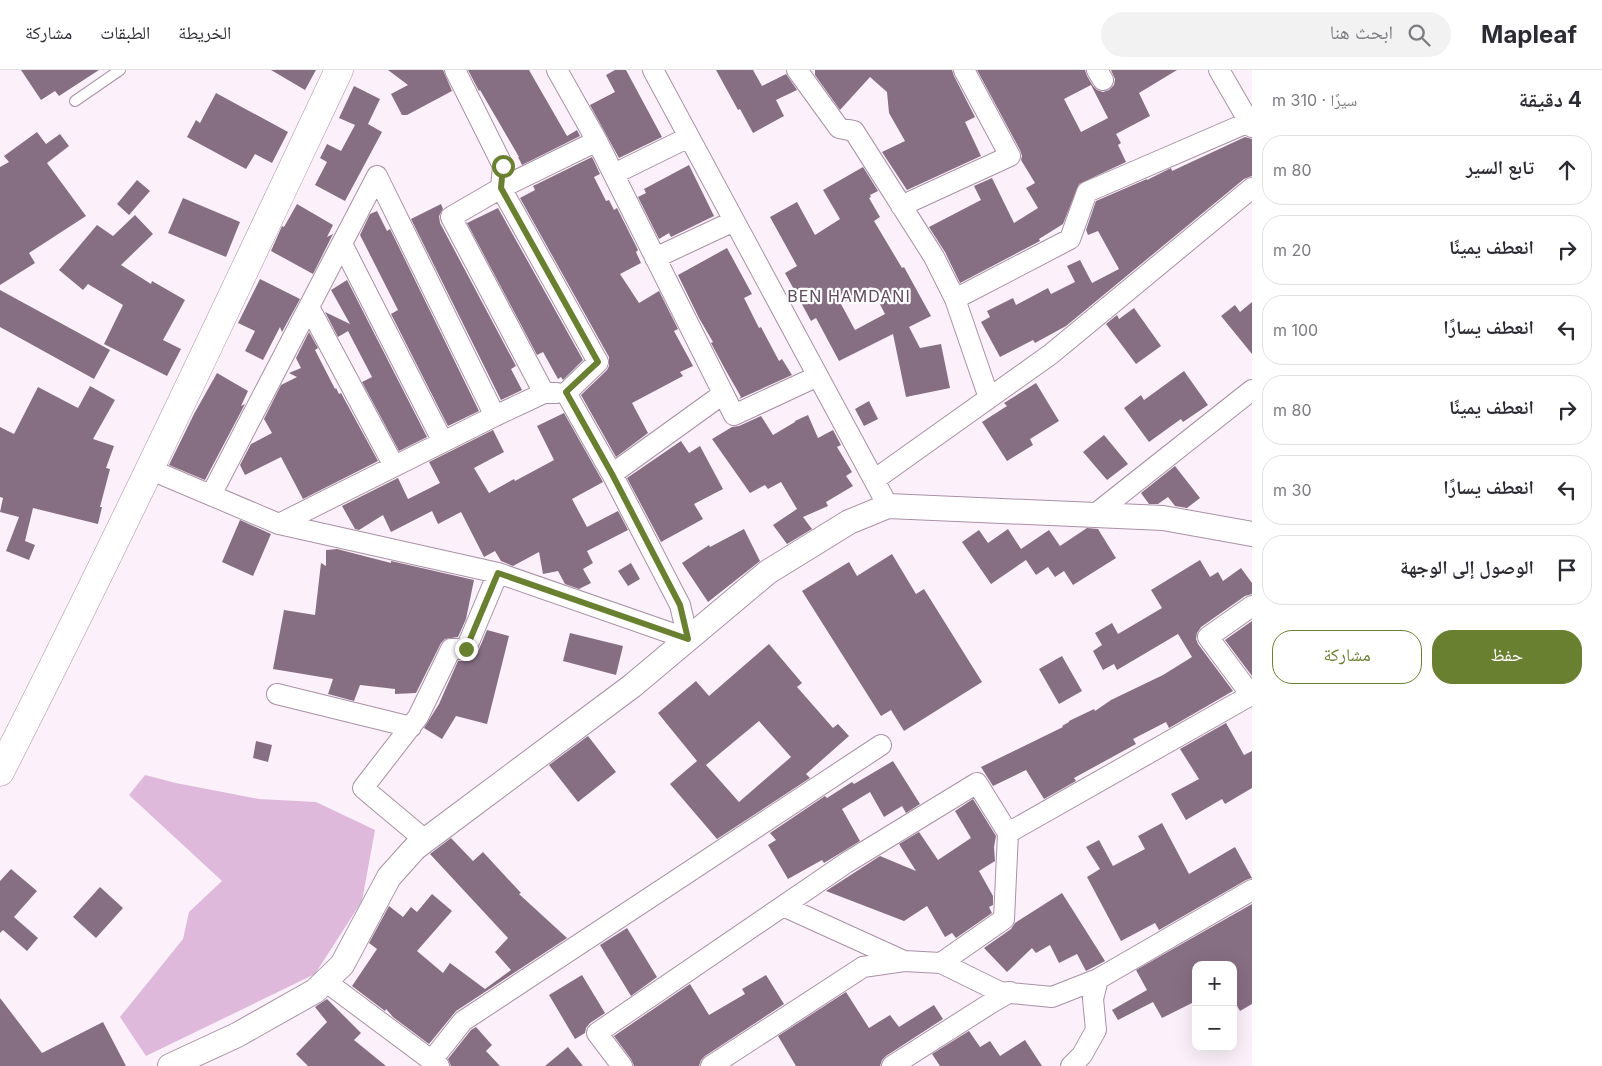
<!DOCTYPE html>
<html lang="ar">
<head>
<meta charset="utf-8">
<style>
  body { margin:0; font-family:Inter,"Noto Naskh Arabic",sans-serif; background:#f2f2f3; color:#2b2b33; direction:rtl }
  .controls { position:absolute; right:15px; bottom:15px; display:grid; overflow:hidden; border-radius:10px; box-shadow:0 5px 20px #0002 }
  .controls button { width:45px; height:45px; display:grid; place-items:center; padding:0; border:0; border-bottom:1px solid #e1e1e2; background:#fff; color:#2b2b33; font:25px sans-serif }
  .stop { position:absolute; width:15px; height:15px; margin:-11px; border:4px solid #6a8031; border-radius:50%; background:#fff }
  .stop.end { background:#6a8031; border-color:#fff; box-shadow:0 1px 5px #0008 }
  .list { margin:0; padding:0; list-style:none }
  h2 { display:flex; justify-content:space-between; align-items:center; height:65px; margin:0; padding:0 20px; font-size:21px }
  h2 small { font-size:16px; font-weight:400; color:#7c7c81 }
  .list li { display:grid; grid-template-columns:32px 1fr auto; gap:15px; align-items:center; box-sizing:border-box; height:70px; margin:0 10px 10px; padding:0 10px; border:1px solid #e1e1e2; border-radius:20px }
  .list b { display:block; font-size:19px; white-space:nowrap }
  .list em { font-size:16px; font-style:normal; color:#7c7c81 }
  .actions { display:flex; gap:10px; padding:15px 20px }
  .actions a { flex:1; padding:11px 0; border:1px solid #6a8031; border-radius:20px; text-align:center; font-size:18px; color:#6a8031 }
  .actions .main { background:#6a8031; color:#fff }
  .icon { flex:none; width:28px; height:28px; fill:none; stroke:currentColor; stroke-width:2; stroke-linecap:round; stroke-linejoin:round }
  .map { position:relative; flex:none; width:1252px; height:996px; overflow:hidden; direction:ltr }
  header { display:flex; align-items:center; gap:30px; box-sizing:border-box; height:70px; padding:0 25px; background:#fff; border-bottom:1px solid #e1e1e2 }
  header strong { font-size:24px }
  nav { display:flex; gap:28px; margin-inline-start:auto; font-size:18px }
  .search { width:350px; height:45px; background:#f2f2f3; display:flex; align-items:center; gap:12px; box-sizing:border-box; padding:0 18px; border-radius:28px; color:#7c7c81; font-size:19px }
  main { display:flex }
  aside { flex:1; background:#fff }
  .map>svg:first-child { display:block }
</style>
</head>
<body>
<header>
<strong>Mapleaf</strong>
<div class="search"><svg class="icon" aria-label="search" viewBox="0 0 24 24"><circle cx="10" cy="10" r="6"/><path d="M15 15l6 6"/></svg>ابحث هنا</div>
<nav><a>الخريطة</a><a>الطبقات</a><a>مشاركة</a></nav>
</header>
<main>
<aside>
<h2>4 دقيقة<small>سيرًا · 310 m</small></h2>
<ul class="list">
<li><svg class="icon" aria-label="ahead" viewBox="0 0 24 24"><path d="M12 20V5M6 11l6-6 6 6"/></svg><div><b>تابع السير</b></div><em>80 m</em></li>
<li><svg class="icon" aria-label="right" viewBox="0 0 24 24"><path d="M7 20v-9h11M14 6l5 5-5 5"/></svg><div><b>انعطف يمينًا</b></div><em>20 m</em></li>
<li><svg class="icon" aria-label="left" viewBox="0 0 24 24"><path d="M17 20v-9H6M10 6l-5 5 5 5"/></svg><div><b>انعطف يسارًا</b></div><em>100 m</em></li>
<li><svg class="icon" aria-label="right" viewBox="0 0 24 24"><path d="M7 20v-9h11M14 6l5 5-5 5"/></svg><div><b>انعطف يمينًا</b></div><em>80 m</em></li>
<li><svg class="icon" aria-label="left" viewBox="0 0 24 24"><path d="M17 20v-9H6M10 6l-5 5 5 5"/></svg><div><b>انعطف يسارًا</b></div><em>30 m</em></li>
<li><svg class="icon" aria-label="arrive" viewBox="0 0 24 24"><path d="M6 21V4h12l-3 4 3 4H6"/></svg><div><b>الوصول إلى الوجهة</b></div></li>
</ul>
<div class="actions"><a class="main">حفظ</a><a>مشاركة</a></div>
</aside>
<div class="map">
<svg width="1252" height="996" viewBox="0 0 1252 996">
  <rect width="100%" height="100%" fill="#fcf1fa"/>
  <path fill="#dfb9db" d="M145 705 176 713 259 729 316 732 375 760 362 831 315 904 146 986 120 947 183 869 189 842 222 811 129 725Z"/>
  <path fill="#866e83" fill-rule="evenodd" d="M21 0H99L59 26 55 21 41 30Z
    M271 0H316L305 20Z
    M388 0H443L452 21 407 45H402L391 24 408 15Z
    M468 0H529L567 66 577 60 580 66 522 95 518 87H519L480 20 479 21Z
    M615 0H626L662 67 619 88 590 35 615 22 606 5Z
    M716 0H753L762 16 786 4 797 20 776 30 784 46 753 63 740 39 738 40Z
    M815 0H952L954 6 975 47 965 52 981 86 907 120 882 82 905 71 889 43 887 22 870 7 840 40 815 5Z
    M977 0H1085L1087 6 1093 16 1097 20 1103 22 1109 20 1114 15 1115 9 1111 0H1177L1139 23 1150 46 1116 64 1121 73 1118 75 1126 92 1079 114 1063 154 1039 169 1040 171 960 213 945 182 929 157 981 130 974 116 992 108 1014 153 1038 138 1026 118 1035 113 1021 90 1022 86 1020 80ZM1091 15 1108 48 1081 62 1064 29Z
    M354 16 380 29 368 54 382 62 345 131 315 115 327 92 320 88 327 74 341 81 355 55 339 48Z
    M216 23 288 62 272 93 255 84 246 99 187 67 196 50 200 53Z
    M37 62 46 74 60 64 69 76 47 93 86 146 29 183 35 193 0 215V97L9 92 4 86Z
    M1245 67 1252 69V106L1244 109 1066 256 1035 273 1033 270 1000 287 981 252 990 247 987 241 1013 228 1016 235 1048 218 1051 224 1075 212 1067 196 1080 190 1092 213 1119 199 1098 161 1088 165 1086 160 1096 131 1147 109V110L1171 98 1172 101Z
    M592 87 600 104 594 107 606 131 609 130 614 140 617 138 638 180 636 182 641 193 620 204 639 233 659 221 678 259 674 261 693 296 680 302 683 306 632 333 648 363 616 387 581 325 607 300 609 296V287L520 128 535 120 533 116Z
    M689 95 714 146 671 167 669 163 659 169 638 127 646 123 644 119Z
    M863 97 878 121 870 125 871 127 869 128 880 147 874 151 902 198 904 197 931 246 909 257 920 278 941 274 950 318 906 327 893 264 839 291 816 248 811 251 785 203 797 196 770 147 797 132 815 165 840 149 823 120ZM871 217 885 244 855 260 841 234Z
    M137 110 150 121 129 145 117 134Z
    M183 128 240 152 226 187 168 163Z
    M297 134 333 155 327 167 333 164 313 204 271 181 282 156 284 157Z
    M441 134 443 139 439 146 440 153 516 296 511 299 522 320 501 330 411 149Z
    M498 138 583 290 563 310 561 307 558 309 543 282 537 285 467 153Z
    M377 141 387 161 390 159 479 341 448 356 391 244 398 240 360 165 370 144Z
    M135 145 153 164 121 195 151 214 152 211 185 230 163 270 181 279 167 306 104 274 123 235 88 214 83 220 59 200 97 155 113 166Z
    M727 178 752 224 744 228 759 258 761 257 779 291 782 289 792 305 739 329 741 327 725 299 711 273 713 272 699 248 678 205Z
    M260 209 300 229 282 262 280 257 263 290 245 281 255 261 238 253Z
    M347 210 427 367 399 381 362 312 372 307 348 261 338 267 325 242 350 254 331 220Z
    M0 220 110 280 94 309 0 257Z
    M1252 232V284L1221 246 1235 235 1240 242Z
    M1134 238 1161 276 1136 294 1106 254 1117 245 1119 249Z
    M309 262 318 278 315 280 335 319 336 318 339 324 341 323 378 391 303 429 281 387 245 405 240 395 251 374 272 363 264 349 281 315 297 307 289 303 301 298 296 288Z
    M1184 301 1208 335 1183 352 1181 349 1149 372 1124 338 1141 325 1144 330Z
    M217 303 248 321 241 336 245 334 205 410 169 395 194 344Z
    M1036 313 1059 351 1030 369 1033 375 1007 391 982 352 1007 336 1004 333Z
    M90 316 115 330 93 369 114 376 106 398 110 399 100 437H102L98 454 33 438 25 471 35 475 29 490 6 481 19 447 0 442 3 428 0 427V357L14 364 38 317 78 338Z
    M869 331 878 349 864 356 855 339Z
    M564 343 603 412 572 429 587 457 618 441 628 460 587 481 593 493 583 499 591 513 579 519 565 514 558 501 543 504 539 482 513 496 501 491 495 481 484 487 461 442 438 454 432 441 391 462 383 445 359 460 355 459 342 436 398 408 408 429 440 413 429 392 493 360 504 382 474 398 489 423 514 409 515 411 554 390 537 356Z
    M808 345 818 368 833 360 841 375 837 377 852 402 846 406 853 416 826 432 828 436 803 447 812 459 787 474 773 455 797 439 781 412 768 419 765 415 750 423 712 369 732 357 739 356 761 346 773 365 795 352V351Z
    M1104 365 1128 394 1107 410 1083 382Z
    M681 371 689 383 700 376 723 419 694 434 703 449 661 472 627 408Z
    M1175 396 1200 428 1187 438 1175 436 1168 427 1158 434H1149L1141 423Z
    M240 450 271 464 253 506 222 492Z
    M1087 458 1098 459 1116 488 1073 515 1064 501 1055 507 1048 497 1036 505 1026 490 991 514 962 472 979 460 988 473 1008 459 1021 479 1049 460 1060 476Z
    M744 459 760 491 708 532 682 493 709 475 710 477Z
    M337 479 391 493V491L474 510 466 549 458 567 445 569 441 573 416 623 395 624V619L360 615 354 631 328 624 333 609 273 599 284 540 315 545 321 493 326 496V480Z
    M892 484 916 524 924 519 982 612 904 661 891 640 881 646 802 521 849 492 857 506Z
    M1200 490 1210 507 1218 502 1223 511 1241 498 1252 513V524L1245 526 1201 557 1197 563 1196 569 1198 574 1233 621 1169 658 1166 652 1133 669 1136 674 1074 708 1076 711 1044 729 1026 700 993 716 981 697 1063 657 1062 656 1069 652V651L1092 640 1094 639 1095 641 1111 630 1163 605 1192 587 1178 564 1117 600 1114 594 1103 600 1093 581 1102 575 1095 563 1112 553 1118 564 1162 538 1151 520Z
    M631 493 640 509 628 516 618 501Z
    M1252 551V606L1225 570Z
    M487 560 509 566 487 654 456 646 442 669 424 658 439 634 458 591H467L473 589 477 584Z
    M570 563 623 576 616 605 563 591Z
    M769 574 802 613 797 617 833 658 838 654 849 666 806 704 810 708 717 769 670 714 697 691 658 643 696 611 709 626ZM759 651 791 687 739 732 706 695Z
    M1062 586 1082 621 1059 634 1039 599Z
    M1226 653 1244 685 1252 681V718L1225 734 1222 729 1186 750 1171 724 1199 709 1180 679Z
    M588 666 616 702 578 732 549 695Z
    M256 671 272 675 268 692 253 688Z
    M893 691 920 734 906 743 902 736 884 747 870 722 842 739 860 771 824 793 822 790 788 809 768 775 776 770 770 763 825 726 827 728 852 712 854 714Z
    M973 729 996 766 994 777 995 791 979 801 993 826V835L989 837 992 843 956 868 952 863 945 867 927 836 904 851 826 821 880 786 916 801 899 774 919 762 938 790 971 768 955 741Z
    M1162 753 1189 804 1235 777 1252 808 1246 810 1159 860 1155 853 1121 871 1087 807 1100 799 1086 777 1099 770 1113 796 1145 779 1138 766Z
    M451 768 473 791 483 782 521 823 519 824 567 868 456 941 429 974 393 947 386 939 385 941 352 916 377 879 369 873 389 836 403 847 411 837 417 842 432 824 452 841 417 881 443 903 450 893 485 919 511 900 495 882 508 868 430 784Z
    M11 799 37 821 14 847 38 868 27 881 3 860 0 863V811Z
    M100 817 123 838 96 868 73 847Z
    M1062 823 1105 891 1086 901 1077 884 1059 893 1050 875 1036 883 1032 878 1007 902 984 878 1011 859 1015 853Z
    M1252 834V934L1240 941 1233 929V895H1196V931L1162 948 1153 932 1118 950 1112 940 1147 920 1136 900Z
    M627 858 657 907 631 926 600 875Z
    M582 905 605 943 590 953 586 958 585 963 575 969 549 925Z
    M766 905 784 934 705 986 701 990 699 996H634L631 989 614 966 690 914 709 945 745 924 742 919Z
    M846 922 869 958 890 945 899 957 934 935 943 949 886 986 882 990 880 996H796L778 966Z
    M0 928 42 983 103 952 126 996H0Z
    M327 929 361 963 354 970 386 996H308L296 984 327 952 315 937Z
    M476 957 492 975 486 981 500 996H451L448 989 471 960Z
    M969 961 980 977 990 971 1000 986 1025 970 1042 996H940L932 984Z
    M568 977 583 996H545Z"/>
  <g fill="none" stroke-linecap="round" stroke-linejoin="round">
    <defs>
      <path id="service" d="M75 31 120 0"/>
      <path id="minor" d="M455 0 503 96 501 118 451 147 544 323
        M653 0 888 436
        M797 0 839 58 854 61 934 187 955 229 989 328
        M1097 0 1103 10
        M1219 0 1252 57
        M597 71 734 345 818 306
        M614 104 689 67
        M377 106 495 346
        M901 136 1010 86 964 0
        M342 174 443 372
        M655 188 734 151
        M955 229 1070 169 1087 122 1249 52
        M309 237 394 396
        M149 399 279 454 498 503 688 569 680 535 612 404 566 323 598 292 501 118 597 71 557 0
        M612 404 723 324
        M874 410 1051 284 1252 118
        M211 425 377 106
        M1094 445 1252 320
        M279 454 495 346 544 323H557
        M277 624 411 657
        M1008 763 1251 625 1208 567 1252 536
        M425 770 363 718 418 647 451 579H466L498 503
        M783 836 904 891
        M325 911 439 996
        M432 990 463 951 881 675
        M622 996 597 963 846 793 977 713 1008 763 1004 849 941 893
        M711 996 863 897 904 891 941 893 1000 922 1052 927 1098 909
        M892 996 991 933 1010 922
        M1071 996 1082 985 1096 960 1093 929 1098 909 1252 820"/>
      <path id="tertiary" d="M170 996 237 965 315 921 342 895 389 807 415 778 632 616 768 502 849 452 888 436 1163 448 1252 464"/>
      <path id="secondary" d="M0 702C118 470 228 235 339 0"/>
    </defs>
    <use href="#service" stroke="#a990a6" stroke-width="12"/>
    <use href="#minor" stroke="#a990a6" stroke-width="22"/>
    <use href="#tertiary" stroke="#a990a6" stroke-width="26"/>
    <use href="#secondary" stroke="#a990a6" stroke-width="29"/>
    <use href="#service" stroke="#fff" stroke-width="10"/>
    <use href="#minor" stroke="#fff" stroke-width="20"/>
    <use href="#tertiary" stroke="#fff" stroke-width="24"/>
    <use href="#secondary" stroke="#fff" stroke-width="28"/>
  </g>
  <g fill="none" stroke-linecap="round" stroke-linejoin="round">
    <path stroke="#6a8031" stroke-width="6" d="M466 579 498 503 688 569 680 535 612 404 566 322 598 292 501 118 503 96"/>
  </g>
  <g text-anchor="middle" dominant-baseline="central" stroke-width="4.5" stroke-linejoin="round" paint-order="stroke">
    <g font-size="16" letter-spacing="1" fill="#614a5e" stroke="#fff">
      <text x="849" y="226">BEN HAMDANI</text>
    </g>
  </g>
</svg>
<div class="controls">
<button>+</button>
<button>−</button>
</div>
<div class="stop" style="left:503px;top:96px"></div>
<div class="stop end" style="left:466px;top:579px"></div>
</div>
</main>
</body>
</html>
